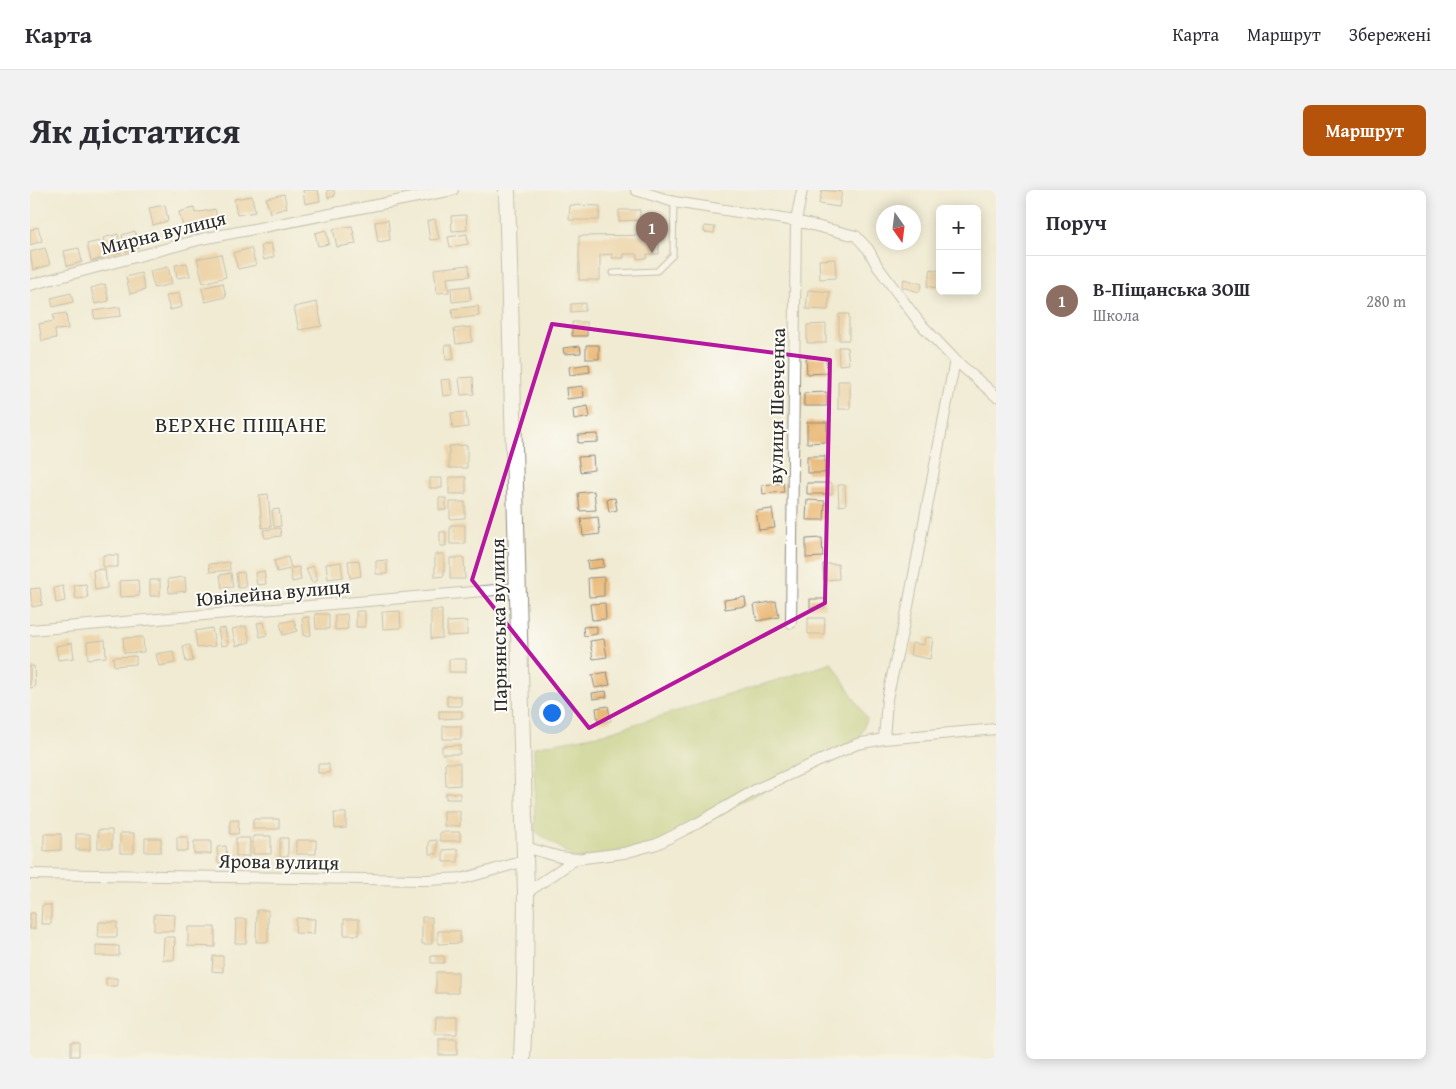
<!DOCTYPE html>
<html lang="uk">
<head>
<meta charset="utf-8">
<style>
  body { margin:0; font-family:"Gentium Book Plus",serif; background:#f2f2f3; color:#2b2b33 }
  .controls { position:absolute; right:15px; top:15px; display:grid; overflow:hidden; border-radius:8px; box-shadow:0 2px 12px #0003 }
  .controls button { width:45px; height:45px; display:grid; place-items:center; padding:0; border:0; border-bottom:1px solid #e1e1e2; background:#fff; color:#2b2b33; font:25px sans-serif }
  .compass { position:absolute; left:846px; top:15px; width:45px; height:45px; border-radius:50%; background:#fff; box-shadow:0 2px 12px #0003; rotate:166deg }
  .you { position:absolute; left:521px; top:522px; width:18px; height:18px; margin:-12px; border:4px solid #fff; border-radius:50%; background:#1a73e8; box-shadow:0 0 0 8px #1a73e833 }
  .badge { display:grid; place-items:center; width:32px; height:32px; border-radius:50%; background:#b45309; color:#fff; font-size:16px; font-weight:700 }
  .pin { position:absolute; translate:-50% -41px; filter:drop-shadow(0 1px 2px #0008) }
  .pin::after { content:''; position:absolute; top:26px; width:18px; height:15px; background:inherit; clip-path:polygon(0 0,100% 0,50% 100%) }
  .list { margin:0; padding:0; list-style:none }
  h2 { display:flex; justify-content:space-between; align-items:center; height:65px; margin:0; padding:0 20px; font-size:21px }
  h2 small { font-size:16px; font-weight:400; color:#7c7c81 }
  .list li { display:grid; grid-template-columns:32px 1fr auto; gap:15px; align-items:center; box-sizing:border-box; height:90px; padding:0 20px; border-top:1px solid #e1e1e2 }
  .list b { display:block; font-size:19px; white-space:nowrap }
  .list p { margin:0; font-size:16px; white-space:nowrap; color:#7c7c81 }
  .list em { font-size:16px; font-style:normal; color:#7c7c81 }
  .map { position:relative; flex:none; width:966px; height:869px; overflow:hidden; border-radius:8px }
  header { display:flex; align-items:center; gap:30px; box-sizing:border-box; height:70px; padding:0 25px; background:#fff; border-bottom:1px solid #e1e1e2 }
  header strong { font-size:24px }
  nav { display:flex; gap:28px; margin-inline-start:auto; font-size:18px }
  .intro { display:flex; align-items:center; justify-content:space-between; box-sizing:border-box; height:120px; padding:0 30px }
  h1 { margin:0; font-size:35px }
  .button { padding:12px 22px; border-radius:8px; background:#b45309; color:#fff; font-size:18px; font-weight:700 }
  main { display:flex; gap:30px; padding:0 30px }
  aside { flex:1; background:#fff; border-radius:8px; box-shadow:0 2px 12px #0003 }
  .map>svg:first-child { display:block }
</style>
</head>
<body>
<header>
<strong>Карта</strong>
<nav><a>Карта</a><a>Маршрут</a><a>Збережені</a></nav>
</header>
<div class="intro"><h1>Як дістатися</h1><a class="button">Маршрут</a></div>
<main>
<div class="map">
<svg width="966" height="869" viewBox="0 0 966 869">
  <rect width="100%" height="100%" fill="#fdfcf7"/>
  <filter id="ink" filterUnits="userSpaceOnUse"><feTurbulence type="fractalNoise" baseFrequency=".02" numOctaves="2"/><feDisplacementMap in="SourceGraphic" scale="10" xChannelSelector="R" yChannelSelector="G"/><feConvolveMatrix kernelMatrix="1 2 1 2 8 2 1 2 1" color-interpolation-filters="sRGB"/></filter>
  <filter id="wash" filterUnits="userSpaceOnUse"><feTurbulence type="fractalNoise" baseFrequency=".0096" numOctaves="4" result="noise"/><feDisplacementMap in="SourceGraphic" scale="20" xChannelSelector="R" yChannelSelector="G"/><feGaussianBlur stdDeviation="1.12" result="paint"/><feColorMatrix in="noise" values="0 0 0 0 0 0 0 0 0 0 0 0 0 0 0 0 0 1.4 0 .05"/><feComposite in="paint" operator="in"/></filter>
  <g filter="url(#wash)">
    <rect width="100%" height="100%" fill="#f1ebd3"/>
    <path fill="#b3c66a" stroke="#6f784a" d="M802 473 837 529 827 554 627 654 546 669 505 641 504 557 573 544Z"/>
    <g id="blocks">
      <path fill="#eab978" d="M273 0H288L290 11 275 14Z
        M297 0H304L305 6 298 8Z
        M792 0 812 2 809 17 789 14Z
        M254 4 257 18 240 23 236 8Z
        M222 6 225 22 207 25 204 9Z
        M135 15 138 31 123 35 119 18Z
        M540 15 570 16 569 30H539Z
        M164 18 165 23 185 19 188 33 169 38 168 34 153 37 149 22Z
        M589 20H610V30L589 31Z
        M436 25 437 40 422 41 421 26Z
        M405 29 409 49 400 50 397 31Z
        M358 30 360 50 348 52 345 32Z
        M322 36 326 54 307 57 303 39Z
        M674 36 685 37 684 43 674 42Z
        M8 37 12 51 0 55V40Z
        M296 40 299 54 288 56 285 43Z
        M105 41 109 57 96 61 92 45Z
        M88 44 92 62 77 65 73 48Z
        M437 44 438 54 420 57 418 47Z
        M629 45V64H617V68L607 69V64H594V68H582V64L570 65V90H549V46Z
        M69 51 74 68 61 71 57 54Z
        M241 53 244 67 234 70 231 56Z
        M15 58 20 75 3 80 0 62Z
        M49 58 52 72 37 76 34 61Z
        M221 58 226 75 208 79 203 63Z
        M191 64 196 87 173 93 167 69Z
        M805 69 806 88 790 89 789 70Z
        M157 73 160 86 147 88 145 75Z
        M439 75 440 86 417 88 419 102 407 103 404 79Z
        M138 77 142 94 124 98 120 81Z
        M901 79 910 81 909 99 897 96Z
        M111 83 115 100 100 104 96 87Z
        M874 89 892 94 889 102 872 97Z
        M193 93 196 107 175 112 172 98Z
        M75 94 79 111 65 114 61 98Z
        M439 96 441 110 422 112 421 98Z
        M778 100 800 102 798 120 776 119Z
        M41 103 43 112 23 117 21 108Z
        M149 103 152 117 140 120 136 106Z
        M287 112 292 136 269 140 264 117Z
        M555 113V121L541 122V114Z
        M448 116 449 126 423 129 422 119Z
        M90 117 91 126 65 129 63 121Z
        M36 123 38 139 25 140 26 148 12 151 9 134 24 131 23 125Z
        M809 124H819V150H809Z
        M542 132H557V146H542Z
        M796 134V153H777V135Z
        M441 137 442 152 426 154 424 139Z
        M415 155H422L424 169 416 170Z
        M556 155H569V169H556Z
        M550 156 551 163 534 164 533 158Z
        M808 157H817L819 174 809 175Z
        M796 167 797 183 777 184 776 168Z
        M559 174 560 182 540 185 539 177Z
        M443 187 444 204 431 205 429 188Z
        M420 189 422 205 413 206 411 190Z
        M808 191H820V219H808Z
        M553 196 554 207 537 209 536 198Z
        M797 202V216H774V203Z
        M558 216 560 227 544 230 543 219Z
        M436 222 438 237 423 239 421 223Z
        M777 232H797V252L777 253Z
        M568 244V252L548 253V245Z
        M437 255V278H419V256Z
        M563 266 564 280 550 282 548 267Z
        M777 266H795V283H777Z
        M419 287H436V304H419Z
        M400 288H412V298H400Z
        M753 293 754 302 733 304 732 295Z
        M777 293H802V304H777Z
        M808 295H815L816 315 809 316Z
        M564 301 566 320 550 321 548 303Z
        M238 304 241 337 232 338 229 305Z
        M409 308H416V320H409Z
        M585 308 587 320 579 322 577 309Z
        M777 310 795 311 794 330H776Z
        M420 312H435V328L420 329Z
        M249 319 251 336 244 337 242 320Z
        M742 319 745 338 729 340 726 321Z
        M568 327 570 344 553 346 551 329Z
        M420 335H435V354H420Z
        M250 338 251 346 235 348 233 340Z
        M410 342H416V356H410Z
        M792 348 793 367 776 368V349Z
        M405 364H414V386L405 387Z
        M73 365H88V377H73Z
        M258 367 261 378 269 377 271 390 262 392 260 379 247 382 244 371Z
        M420 368H434L435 389H420Z
        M573 369 574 377 558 379 557 371Z
        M329 370 331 386 320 388 318 371Z
        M357 370V384H346V371Z
        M199 372 200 380 180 382 179 374Z
        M311 372 313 387 298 389 296 374Z
        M793 374H808L809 389 794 390Z
        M283 376 288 390 282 393 276 379Z
        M75 379 77 398 65 400 63 380Z
        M234 381 236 394 227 395 225 383Z
        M214 382 216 397 208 398 206 383Z
        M201 383 203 397 192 398 190 385Z
        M155 387 156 401 139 403 138 389Z
        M574 387V406L559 407 558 388Z
        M108 390 109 406 90 407 89 391Z
        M120 390H130V406H120Z
        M56 394 58 408 46 409 44 395Z
        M33 396 35 411 26 413 24 398Z
        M10 398 12 415 2 417 0 399Z
        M715 407 716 416 695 419 694 410Z
        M780 409H795V418H780Z
        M746 411 749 427 727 431 724 415Z
        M575 413 576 429 562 430 560 414Z
        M401 420H412V448L401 449Z
        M326 421H335V437H326Z
        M370 421 371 438 353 439 352 422Z
        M285 424H299V439H286Z
        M317 424 318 439 305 440V425Z
        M279 427 281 445 274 446 272 428Z
        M778 428H795L794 444H778Z
        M264 430 267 441 253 445 250 433Z
        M437 431V445L417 446V432Z
        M234 432 237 445 230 447 227 433Z
        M216 436 220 452 206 456 202 439Z
        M567 436V444L554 446 553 437Z
        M182 438 185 456 167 458 165 441Z
        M195 438 198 455 191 456 188 439Z
        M113 447 114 462 94 463 93 448Z
        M895 447 903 448 900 469 880 465 882 453 894 455Z
        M574 449 577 467 563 469 560 451Z
        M75 450 76 467 58 469 57 452Z
        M42 453 44 468 28 470 26 456Z
        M160 455 163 471 156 472 153 456Z
        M143 461 145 473 129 476 126 464Z
        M106 466V474L84 476 83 467Z
        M419 469H436V482H419Z
        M0 476H4L5 497 0 498Z
        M577 482 580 495 565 498 562 485Z
        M576 501 577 507 563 509 562 503Z
        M417 506H431V516H417Z
        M578 516 581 531 568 533 566 518Z
        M409 521H432V528L409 529Z
        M413 536H431V549H413Z
        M430 555V564H412V556Z
        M415 573H430V595L416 596Z
        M288 574H299V583H288Z
        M416 603H430V609H416Z
        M414 621H430V636H414Z
        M304 623H316V638L305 639Z
        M223 629H249V639H223Z
        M200 630H209L208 644H200Z
        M68 640H82V658H68Z
        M410 642H430V651H410Z
        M90 643H104V663H90Z
        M14 644H31V660L14 661Z
        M46 644H60V660H46Z
        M223 646H241V664H223Z
        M147 647H158V661H147Z
        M115 648H131V662H115Z
        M206 648H220V666H206Z
        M250 648H258V667H250Z
        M266 650H286V664H266Z
        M407 650V664H399V651Z
        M164 651H181V664H164Z
        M196 656 197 672 188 673 187 657Z
        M428 659V672H413V660Z
        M12 715H21V734H11Z
        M227 720H238V752H226Z
        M0 723H5V739H0Z
        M124 724 145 725 144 741H124Z
        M392 727H402V754H392Z
        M266 728 285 729 284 744 265 743Z
        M206 729H217L216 753H205Z
        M314 729H329V745H314Z
        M69 732H87V747H68Z
        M158 737H185V757L158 756Z
        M408 741H430V753L408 754Z
        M134 747H145L144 770H133Z
        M66 755 89 756V766H66Z
        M183 766H193V782L182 781Z
        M401 766H414V773H401Z
        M406 782H428V803H406Z
        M76 788H87V796H76Z
        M406 827H427V844H405Z
        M409 849H427V865H409Z
        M41 852H49V866H41Z"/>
    </g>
  </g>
  <g filter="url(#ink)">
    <use href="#blocks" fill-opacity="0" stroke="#8e8b7f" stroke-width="1"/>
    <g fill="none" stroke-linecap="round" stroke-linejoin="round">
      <defs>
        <path id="service" d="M583 83 627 81 643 65 644 12"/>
        <path id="minor" d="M606 0 644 12 766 31 826 46 838 59 848 77 889 132 925 170 966 206
          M0 95 172 49 423 0
          M761 433 766 31 772 0
          M0 440 488 398
          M854 549 857 509 878 416 925 170
          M495 657 530 667 546 669 594 663 627 654 668 633 727 599 827 554 854 549 966 539
          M0 684 396 690 435 688 495 671
          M496 703 546 669"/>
        <path id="primary" d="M477 0 496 703 495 794 492 869"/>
      </defs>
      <use href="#service" stroke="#8e8b7f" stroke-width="7"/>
      <use href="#minor" stroke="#8e8b7f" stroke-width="12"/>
      <use href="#primary" stroke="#8e8b7f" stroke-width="18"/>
      <use href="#service" stroke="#fff" stroke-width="5"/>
      <use href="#minor" stroke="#fff" stroke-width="10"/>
      <use href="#primary" stroke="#fff" stroke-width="16"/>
    </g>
  </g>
  <path d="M0 0H966V869H0ZM522 134 800 170 795 413 559 538 442 390Z" fill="#f1ebd3" fill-opacity=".55" fill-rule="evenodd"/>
  <path fill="none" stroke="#b5179e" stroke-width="4" stroke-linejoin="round" d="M522 134 800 170 795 413 559 538 442 390Z"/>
  <g text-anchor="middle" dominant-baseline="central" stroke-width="4" stroke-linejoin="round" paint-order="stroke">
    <g font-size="20" fill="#2b2b2b" stroke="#fdfcf7">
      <text transform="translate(133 42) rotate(-14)">Мирна вулиця</text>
      <text transform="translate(746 216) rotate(-89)">вулиця Шевченка</text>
      <text transform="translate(243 402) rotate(-5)">Ювілейна вулиця</text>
      <text transform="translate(468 435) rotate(-91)">Парнянська вулиця</text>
      <text transform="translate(249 671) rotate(1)">Ярова вулиця</text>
    </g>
    <g font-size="22" letter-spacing="1" fill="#2b2b2b" stroke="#fdfcf7">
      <text x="211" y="234">ВЕРХНЄ ПІЩАНЕ</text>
    </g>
  </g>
</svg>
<div class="controls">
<button>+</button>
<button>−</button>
</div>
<svg class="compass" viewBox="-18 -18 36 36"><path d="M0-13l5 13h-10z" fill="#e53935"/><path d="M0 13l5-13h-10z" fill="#7c7c81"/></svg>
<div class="you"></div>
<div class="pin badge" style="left:622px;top:63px;background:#8d6e63">1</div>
</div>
<aside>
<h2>Поруч<small></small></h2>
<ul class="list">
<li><span class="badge" style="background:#8d6e63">1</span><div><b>В-Піщанська ЗОШ</b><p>Школа</p></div><em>280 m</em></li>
</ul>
</aside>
</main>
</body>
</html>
